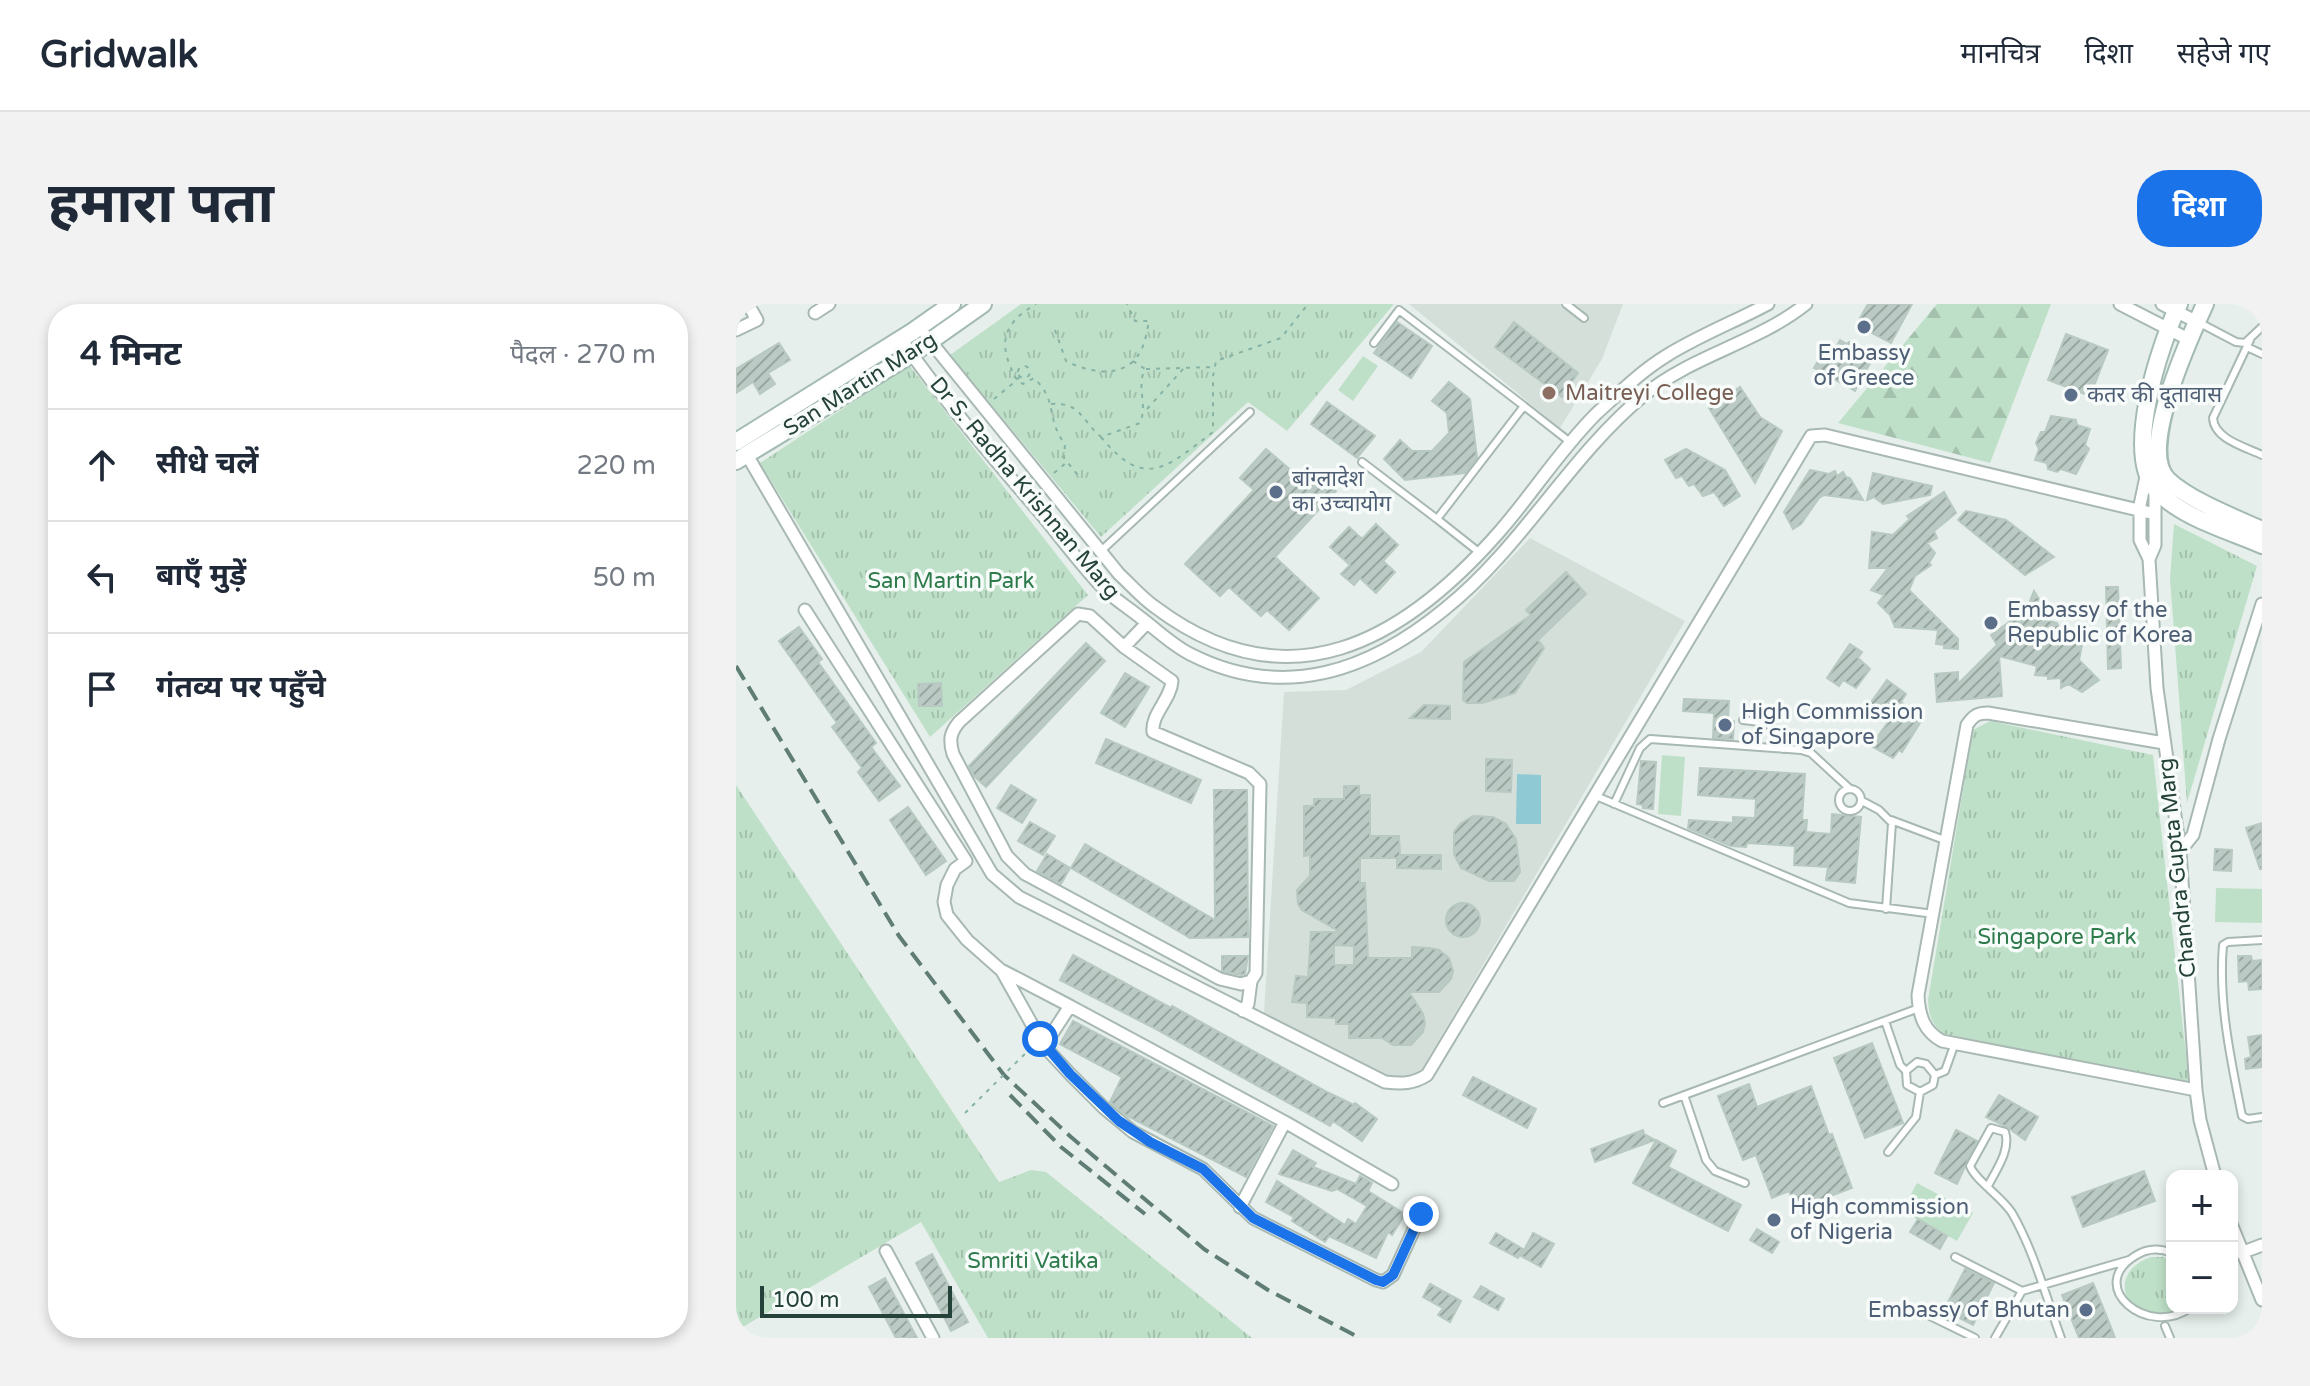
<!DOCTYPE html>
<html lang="hi">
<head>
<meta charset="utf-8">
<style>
  body { margin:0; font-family:"Varela Round","Noto Sans Devanagari",sans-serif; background:#f2f2f3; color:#1f2937 }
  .controls { position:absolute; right:24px; bottom:24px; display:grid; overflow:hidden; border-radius:16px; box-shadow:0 4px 12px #0003 }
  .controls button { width:72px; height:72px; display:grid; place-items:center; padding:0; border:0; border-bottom:2px solid #e0e1e3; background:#fff; color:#1f2937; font:40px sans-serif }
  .scale { position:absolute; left:24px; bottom:20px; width:192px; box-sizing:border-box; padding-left:8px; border:4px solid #24423a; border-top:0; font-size:22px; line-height:28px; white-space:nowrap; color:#24423a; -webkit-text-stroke:6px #f7fbf9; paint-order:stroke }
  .stop { position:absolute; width:24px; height:24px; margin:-18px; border:6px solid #1a73e8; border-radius:50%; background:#fff }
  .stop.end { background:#1a73e8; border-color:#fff; box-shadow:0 2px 8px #0008 }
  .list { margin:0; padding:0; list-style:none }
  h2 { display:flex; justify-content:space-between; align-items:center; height:104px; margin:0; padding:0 32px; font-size:34px }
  h2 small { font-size:26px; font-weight:400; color:#747a83 }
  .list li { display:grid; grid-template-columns:52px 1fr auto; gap:24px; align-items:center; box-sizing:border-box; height:112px; padding:0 32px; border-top:2px solid #e0e1e3 }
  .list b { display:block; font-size:30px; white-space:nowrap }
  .list em { font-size:26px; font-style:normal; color:#747a83 }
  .icon { flex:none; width:44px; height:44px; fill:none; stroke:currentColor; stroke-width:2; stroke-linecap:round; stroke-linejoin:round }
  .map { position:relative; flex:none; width:1526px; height:1034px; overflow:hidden; border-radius:32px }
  header { display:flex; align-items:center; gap:48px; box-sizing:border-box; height:112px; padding:0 40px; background:#fff; border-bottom:2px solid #e0e1e3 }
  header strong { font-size:38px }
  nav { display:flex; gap:44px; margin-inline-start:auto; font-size:28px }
  .intro { display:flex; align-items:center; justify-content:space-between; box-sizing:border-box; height:192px; padding:0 48px }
  h1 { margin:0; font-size:56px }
  .button { padding:20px 36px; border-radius:32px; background:#1a73e8; color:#fff; font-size:28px; font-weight:700 }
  main { display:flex; gap:48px; padding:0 48px }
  aside { flex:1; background:#fff; border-radius:32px; box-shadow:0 4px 12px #0003 }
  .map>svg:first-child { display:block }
</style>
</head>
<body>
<header>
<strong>Gridwalk</strong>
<nav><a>मानचित्र</a><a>दिशा</a><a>सहेजे गए</a></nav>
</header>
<div class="intro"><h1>हमारा पता</h1><a class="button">दिशा</a></div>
<main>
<aside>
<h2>4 मिनट<small>पैदल · 270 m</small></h2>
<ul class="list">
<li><svg class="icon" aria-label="ahead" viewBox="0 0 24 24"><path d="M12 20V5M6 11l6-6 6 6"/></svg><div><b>सीधे चलें</b></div><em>220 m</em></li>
<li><svg class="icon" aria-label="left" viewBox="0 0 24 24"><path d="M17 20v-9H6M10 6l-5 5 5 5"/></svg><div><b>बाएँ मुड़ें</b></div><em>50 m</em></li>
<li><svg class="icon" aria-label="arrive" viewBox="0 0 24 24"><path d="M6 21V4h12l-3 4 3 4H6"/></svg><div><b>गंतव्य पर पहुँचे</b></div></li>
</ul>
</aside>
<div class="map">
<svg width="1526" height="1034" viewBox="0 0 1526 1034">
  <defs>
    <pattern id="grass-tufts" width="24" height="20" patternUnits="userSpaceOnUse" patternTransform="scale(2)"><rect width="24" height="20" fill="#bfe0c8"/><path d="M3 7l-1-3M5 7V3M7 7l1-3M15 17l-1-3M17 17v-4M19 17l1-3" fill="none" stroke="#a4c1ad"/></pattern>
    <pattern id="forest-firs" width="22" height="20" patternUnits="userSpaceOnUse" patternTransform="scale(2)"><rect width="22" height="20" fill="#bfe0c8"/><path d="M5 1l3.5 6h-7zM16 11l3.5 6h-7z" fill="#a4c1ad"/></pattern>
    <pattern id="building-hatch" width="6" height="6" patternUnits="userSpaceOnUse" patternTransform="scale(2)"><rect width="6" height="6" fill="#bbcac4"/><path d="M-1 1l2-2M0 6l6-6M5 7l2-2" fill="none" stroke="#98a6a0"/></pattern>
  </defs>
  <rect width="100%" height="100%" fill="#e6efeb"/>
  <path fill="#d4dfda" d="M673 0H887L866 55 824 124Z
    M794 234 949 317 683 770 655 773 528 709 548 388 610 386 685 348Z"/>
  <path fill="url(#grass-tufts)" d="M285 0H658L551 127 512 98 365 233 214 51Z
    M173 61 352 291 194 433 24 159Z
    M1438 220 1521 262 1451 499 1434 275Z
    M1254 417 1417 451 1453 778 1208 730C1195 720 1193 711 1192 696L1237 426Z
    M0 481 263 878 295 866 310 868 516 1034H252L185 918 0 1027Z
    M1415 953H1427L1436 957V1004H1443C1404 1034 1359 973 1415 953Z"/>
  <path fill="url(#forest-firs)" d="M1201 0H1315L1254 159 1102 119Z"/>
  <path fill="#bfe0c8" d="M627 52 642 62 617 97 602 86Z
    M926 451 949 453 945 512 922 510Z
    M1480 584 1526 585V619L1479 618Z
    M1181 879 1237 909 1221 937 1166 907Z"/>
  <path fill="#8ec9d4" d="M781 470 805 471V520H780Z"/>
  <path fill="url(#building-hatch)" stroke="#b8c9c2" stroke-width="2" fill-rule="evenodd" d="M1132 0H1176L1155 39 1134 28 1138 21 1124 14Z
    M661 18 696 42 675 74 638 49Z
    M778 18 842 69 826 93 759 43Z
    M1330 30 1372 46 1354 92 1312 76Z
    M1104 36 1111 40 1113 38 1138 52 1119 87 1078 64 1085 52 1088 54 1095 42 1099 45Z
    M43 39 54 56 32 69 39 80 24 90 17 78 0 89V65Z
    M713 78 734 95 741 154 729 169 669 176 648 155 664 136 676 147H696L713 129 711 109 696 97Z
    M1004 83 1024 113 1046 127 1019 179 973 104Z
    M591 98 639 132 621 154 575 120Z
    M1315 112 1340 116 1341 121 1354 125 1349 141 1353 145 1340 170 1325 165 1321 168 1312 165 1311 159 1299 156 1303 145 1300 139 1305 128H1309Z
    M530 145 572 181 581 171 600 187 539 253 583 294 553 326 531 306 525 312 493 283 484 292 449 260 518 186 504 174Z
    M950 145 989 166 1004 192 988 202 978 188 967 192 958 180 953 182 946 172 940 174 929 156Z
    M1074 166 1093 170 1099 167 1101 172 1107 168 1110 173 1114 174 1127 196 1088 191 1083 194 1065 220 1057 225 1048 208Z
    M1137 169 1196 182 1194 191 1147 200 1138 193 1131 196Z
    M1208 188 1220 209 1198 227 1201 234 1191 239 1199 249 1193 259 1195 261 1179 272 1173 286 1222 335V345L1208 344V341L1200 340 1202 326 1159 323 1154 311 1142 299 1148 291 1135 286 1152 264H1133L1136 228 1157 231 1174 215 1171 212Z
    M1230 207 1270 216 1318 253 1289 271 1222 216Z
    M640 220 662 241 647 257 659 268 640 289 624 274 618 281 605 270 614 261 594 243 613 223 626 235Z
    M830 268 850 290 802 336 808 344 779 389 746 399H731L727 396 728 358 795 311 790 306Z
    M1370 283H1382L1385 364 1372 365Z
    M1298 287 1309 305 1307 315 1321 319 1326 329 1347 336 1343 356 1363 376 1346 388 1332 380 1325 384V374L1312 375V372L1299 371 1301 362 1263 352 1266 392 1201 398 1199 370 1222 368V380L1261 341 1255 331 1287 308 1285 305 1292 302Z
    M63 323 86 355 82 358 140 439 135 443 164 482 143 497 122 468 126 464 96 423 101 419 43 337Z
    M350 339 369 357 250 483 238 472 233 462Z
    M1114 340 1126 348 1122 354 1134 365 1120 384 1107 376 1103 382 1091 374Z
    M389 369 413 383 389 423 365 409Z
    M1151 376 1170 390 1165 398 1187 414 1166 448 1163 446 1157 454 1135 442 1152 418 1131 404Z
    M205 379 206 402H183L182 380Z
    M948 395 993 397 992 416 998 417 997 435 977 434 978 409 947 407Z
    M688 401 714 402V415L674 414Z
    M370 435 465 476 455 499 360 459Z
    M750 455 776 456 775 488 750 487Z
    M905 457 920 458 917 505 907 504V501L901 500Z
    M964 464 1069 470 1066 516H1071L1070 528 1095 530 1096 510 1125 513 1119 579 1090 576 1092 563 1058 561 1059 542 1011 539 1010 543 995 542 952 524 953 516 997 519V513L1019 514 1020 495 962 491Z
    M275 481 300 496 286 519 261 504Z
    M608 482H623V491H634V532H663L664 551H705V565L661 564V554H624V579H629L632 654H676V643L694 644 703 646 713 654 717 667 715 675 703 688H673L687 710 689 719 687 728 675 741H657L646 734H613V720H600V714L571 713V699L556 698 560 672 572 673 575 628H604L566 606 562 600 561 586 574 572V551L568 552V502H578V495H608ZM598 641 618 642V661H598Z
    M478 486H511L512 633 454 634 335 564 349 540 479 616Z
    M172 503 210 557 190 571 154 516Z
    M737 512 757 513 770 520 780 535 784 568 778 577H753L725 564 718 550V528L724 520Z
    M294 518 319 532 307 551 282 537Z
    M1526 519V565H1524L1510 524Z
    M1479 545 1496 546 1495 567 1478 566Z
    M311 550 334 564 325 580 301 567Z
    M710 616a17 17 0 1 1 34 0a17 17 0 1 1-34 0Z
    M337 651 435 704 436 702 591 788 618 801 619 799 641 815 626 837 597 817 594 822 416 723 324 676Z
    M486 652H512L509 670 505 671 486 667Z
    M1502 652H1515L1516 657 1526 656V685L1513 686 1512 677 1503 678Z
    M337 717 537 822 510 873 391 812 374 798 386 773 324 740Z
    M1526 731V763L1510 765 1509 755 1515 753 1512 733Z
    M1136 739 1167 819 1129 834 1098 754Z
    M737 773 800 805 791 824 727 791Z
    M1013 780 1021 803 1075 782 1093 831 1096 830 1116 884 1060 905 1053 887 1036 894 1020 851 1007 856 982 792Z
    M1263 791 1302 813 1289 836 1271 823 1250 813Z
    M907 826 908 830 919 836 859 858 855 845Z
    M1220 826 1241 837 1221 880 1199 869Z
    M920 836 940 847 932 863 1005 901 992 927 897 879Z
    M557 846 580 859 577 863 620 880 624 872 636 879 632 887 669 910 656 931 652 928 640 954 593 932 589 938 556 917 558 913 530 898 541 877 609 921 612 915 620 920 631 902 601 885 596 887 543 870Z
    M1408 867 1419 897 1347 923 1336 893Z
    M1182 915 1211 932 1204 945 1174 928Z
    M1021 925 1043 938 1036 949 1014 936Z
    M760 929 787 945 782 954 754 939Z
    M797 929 818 940 805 963 785 952Z
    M196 950 232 1018 215 1027 180 959Z
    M1229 965 1258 979 1237 1021 1208 1006Z
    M149 974 181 1034H160L133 983Z
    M1357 979 1374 1021 1379 1034H1343L1326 991Z
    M694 980 725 997 714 1018 702 1011 707 1004 687 993Z
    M745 982 768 995 762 1006 738 993Z"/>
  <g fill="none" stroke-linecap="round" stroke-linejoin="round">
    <defs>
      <path id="lane" d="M830 0 848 14
        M1462 18 1500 38 1509 39 1526 23
        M1514 36 1477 114C1478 135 1509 143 1526 151
        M638 39 663 6 788 102
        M1511 43 1526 50
        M626 158 701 215
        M365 247 514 108
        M744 249 701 215 788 102 834 138
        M1007 416C1028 418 1047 420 1047 445
        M1103 496a11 11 0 1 1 22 0a11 11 0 1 1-22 0Z
        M860 492 1113 599 1198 610
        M1126 497 1143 506 1156 519 1150 605
        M878 500 904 444 914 435 1065 446 1075 449 1114 485
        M1155 516 1211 537
        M1526 636 1492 638 1487 641C1482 697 1495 757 1506 812L1512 815 1526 813
        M1149 717 1164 761 1170 767 1171 781 1184 788 1197 781 1199 771 1190 760 1181 758 1170 767
        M1199 771 1209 767 1219 739
        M948 791 970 856 979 867 1009 879
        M927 799 1183 704
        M1152 848 1180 813 1184 788
        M1252 882C1260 866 1275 846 1269 828L1255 824 1234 862C1239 876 1266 893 1276 909 1298 947 1310 993 1325 1034
        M1436 949C1424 944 1411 944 1399 952 1349 983 1412 1034 1454 1004
        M1219 953 1286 987 1393 956
        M1194 1012 1239 1034
        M1429 1022 1434 1034
        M1259 1034 1286 987"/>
      <path id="street" d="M1384 0 1454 36
        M1426 0 1461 18
        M79 9 93 0
        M0 26 21 16 12 0
        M190 32 383 270C395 281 406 294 419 303 552 403 667 338 764 227 797 189 824 146 860 110 882 90 904 68 930 52 962 32 998 18 1032 0
        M165 35C206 94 254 150 301 205 323 231 343 259 367 284 378 295 393 304 405 314 421 326 436 341 454 350 548 398 634 367 710 304 786 243 833 153 908 91 957 51 1021 39 1070 0
        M11 151 256 570 283 593 649 778C666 780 677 780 691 771L1075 132 1089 131 1419 210
        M1411 168 1404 201V236L1413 255 1421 384 1444 547 1460 786 1464 816 1479 872
        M1413 255 1419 241V184
        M69 306 230 557 219 565 211 581 208 598 211 611 231 636 266 667 308 742 334 770 368 804 397 828 467 865 517 914 640 976 647 978 657 971 685 910
        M342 310 354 312 388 343 436 377C435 395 415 410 417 428L513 469 524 480 520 669 515 677 505 680 484 675 289 570 271 552 217 450C213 436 214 429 223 418Z
        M388 343 411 319
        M1428 439 1252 409C1241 409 1237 412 1231 421L1182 691C1183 712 1188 727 1206 737L1460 786
        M1444 547 1457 531 1483 435 1526 300
        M267 667 334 702 308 742
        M334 702 549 818 504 903
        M507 707 512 700 515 677
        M549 818 656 880
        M1496 922 1526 996
        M150 947 197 1034
        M1505 949 1526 941"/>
      <path id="secondary" d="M1443 0C1424 41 1386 152 1422 188 1449 215 1492 226 1526 241
        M1469 0C1454 33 1401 147 1432 176 1453 196 1499 214 1526 226
        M0 138 176 28 216 0
        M0 157 176 50 247 0"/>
    </defs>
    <use href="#lane" stroke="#a8b8b2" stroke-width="10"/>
    <use href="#street" stroke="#a8b8b2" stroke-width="15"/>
    <use href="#secondary" stroke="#a4bbb3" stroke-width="20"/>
    <path stroke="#86b3a5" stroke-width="2" stroke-dasharray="4 6" stroke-linecap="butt" d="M319 26 330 57C353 69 389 76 404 48 409 40 411 27 413 17H399L391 0
      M282 68a6 6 0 1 1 12 0a6 6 0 1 1-12 0Z
      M410 65 479 63
      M284 72 281 76 287 80 298 74C323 98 309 114 329 140L328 154 345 175
      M258 95 281 76C262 42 264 21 300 0
      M315 100C345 98 345 116 365 133L404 119C412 100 400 83 409 65L397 57
      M411 105 448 64
      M365 133C409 187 431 163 477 128V72L480 57 545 34 572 0
      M318 169 331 158"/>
    <use href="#lane" stroke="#fff" stroke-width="6"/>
    <use href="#street" stroke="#fff" stroke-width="11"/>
    <use href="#secondary" stroke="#fff" stroke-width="16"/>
    <path stroke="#5f7d75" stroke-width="4" stroke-dasharray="16 8" stroke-linecap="butt" d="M0 362 163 632 268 771 335 833 468 945 532 986 624 1034
      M274 791 325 843 409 910"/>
    <path stroke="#86b3a5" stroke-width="2" stroke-dasharray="4 6" stroke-linecap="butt" d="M229 809 304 735"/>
  </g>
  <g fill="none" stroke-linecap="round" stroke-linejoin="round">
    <path stroke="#1a73e8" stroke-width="10" d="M304 735 334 770 383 817 414 838 467 865 517 914 640 976 647 978 657 971 685 910"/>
  </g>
  <g fill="#5c6f8a" stroke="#f7fbf9" stroke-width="3">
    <circle cx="1128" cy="23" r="8"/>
    <circle cx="1335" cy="91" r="8"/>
    <circle cx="540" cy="188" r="8"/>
    <circle cx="1255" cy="319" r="8"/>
    <circle cx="989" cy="421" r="8"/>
    <circle cx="1038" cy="916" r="8"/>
    <circle cx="1350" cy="1006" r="8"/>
  </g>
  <circle fill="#8d6e63" stroke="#f7fbf9" stroke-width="3" cx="813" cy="89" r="8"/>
  <g text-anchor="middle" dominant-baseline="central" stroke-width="7" stroke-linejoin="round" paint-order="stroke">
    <g font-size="22" fill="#4e5e75" stroke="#f7fbf9" text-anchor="start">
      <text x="1128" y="49" text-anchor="middle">Embassy<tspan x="1128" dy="25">of Greece</tspan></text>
      <text x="1351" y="91">कतर की दूतावास</text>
      <text x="556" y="175">बांग्लादेश<tspan x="556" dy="25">का उच्चायोग</tspan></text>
      <text x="1271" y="306">Embassy of the<tspan x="1271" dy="25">Republic of Korea</tspan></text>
      <text x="1005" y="408">High Commission<tspan x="1005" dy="25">of Singapore</tspan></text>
      <text x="1054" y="903">High commission<tspan x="1054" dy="25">of Nigeria</tspan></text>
      <text x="1334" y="1006" text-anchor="end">Embassy of Bhutan</text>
    </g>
    <g font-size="22" fill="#24423a" stroke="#f7fbf9">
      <text transform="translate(124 80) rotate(-32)">San Martin Marg</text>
      <text transform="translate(289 184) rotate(50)">Dr S. Radha Krishnan Marg</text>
      <text transform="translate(1441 564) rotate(-96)">Chandra Gupta Marg</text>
    </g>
    <g font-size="22" fill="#785e54" stroke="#f7fbf9" text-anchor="start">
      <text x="829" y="89">Maitreyi College</text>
    </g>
    <g font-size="22" fill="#2d7a4b" stroke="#f7fbf9">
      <text x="215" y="277">San Martin Park</text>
      <text x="1321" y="633">Singapore Park</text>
      <text x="297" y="957">Smriti Vatika</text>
    </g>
  </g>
</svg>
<div class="controls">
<button>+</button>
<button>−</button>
</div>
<div class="scale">100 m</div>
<div class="stop" style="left:304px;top:735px"></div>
<div class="stop end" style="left:685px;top:910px"></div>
</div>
</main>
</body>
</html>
